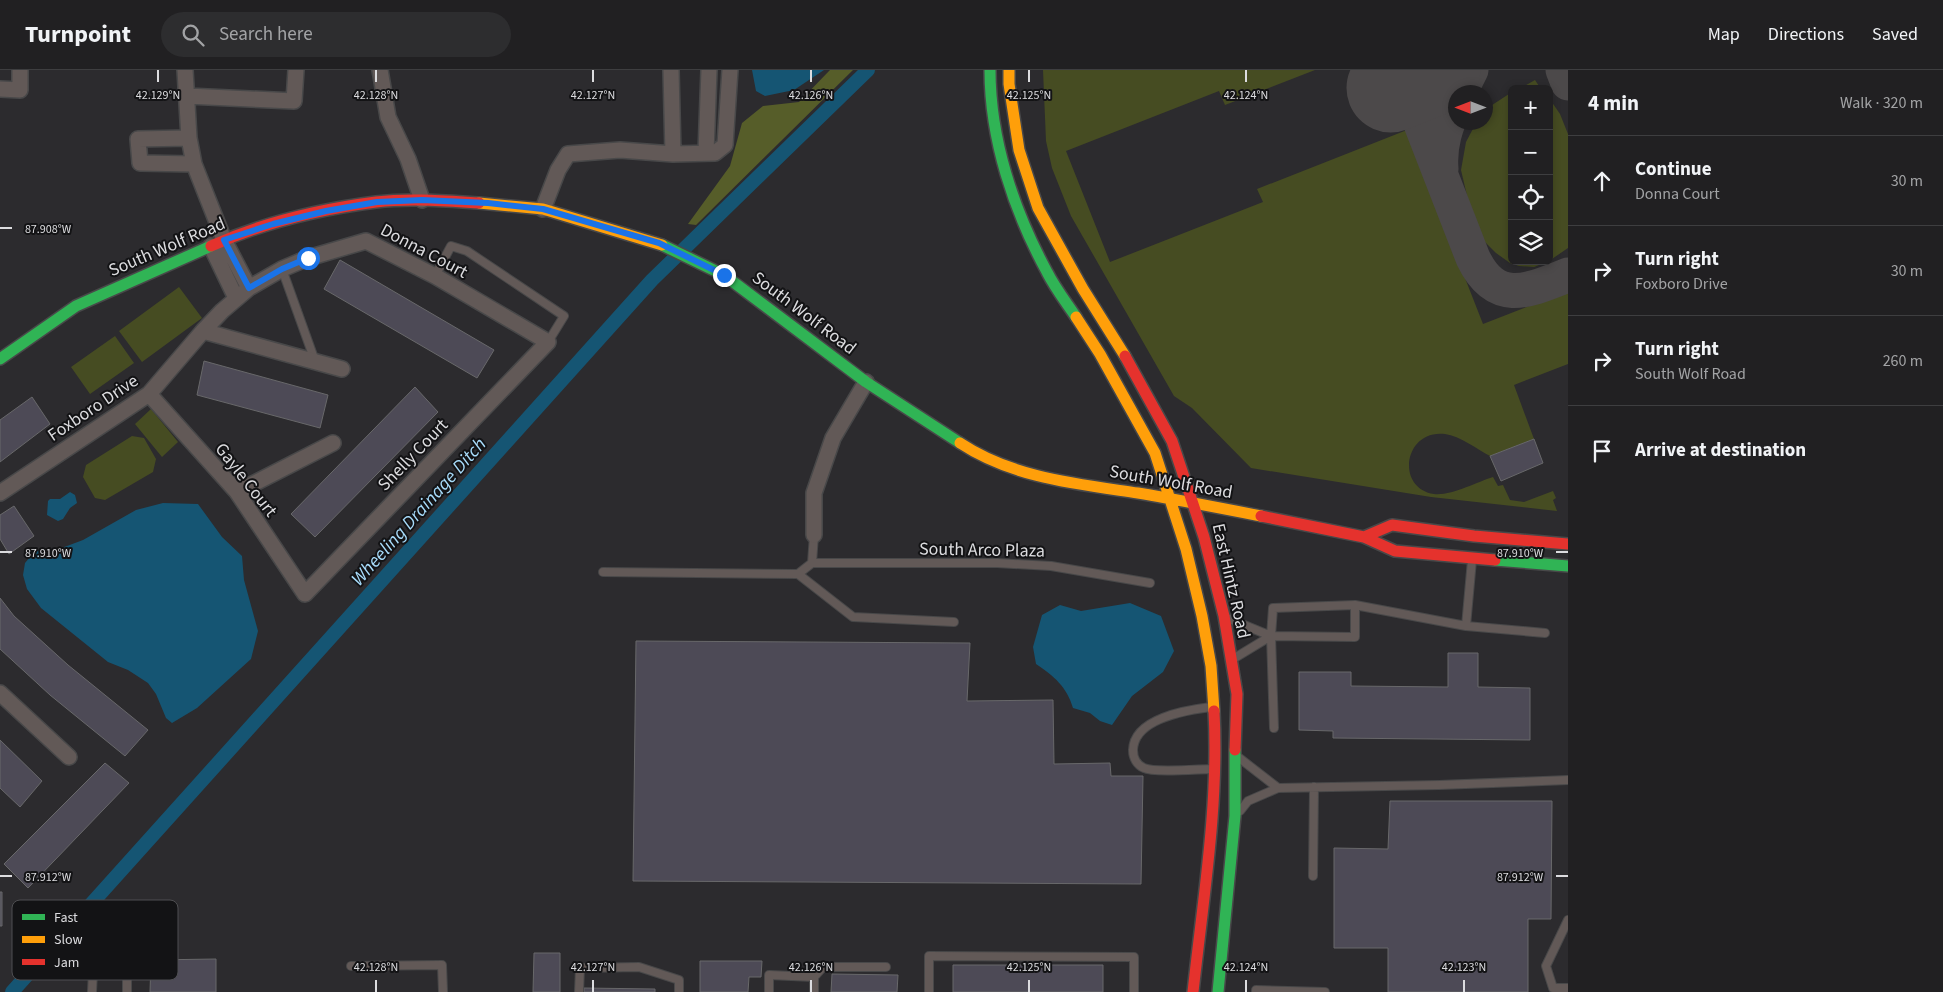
<!DOCTYPE html>
<html lang="en">
<head>
<meta charset="utf-8">
<style>
  body { margin:0; font-family:"Source Sans 3",sans-serif; background:#2d2d2f; color:#f1f3f6 }
  .controls { position:absolute; right:15px; top:15px; display:grid; overflow:hidden; border-radius:8px; box-shadow:0 2px 8px #0003 }
  .controls button { width:45px; height:45px; display:grid; place-items:center; padding:0; border:0; border-bottom:1px solid #3e3e40; background:#212022; color:#f1f3f6; font:25px sans-serif }
  .compass { position:absolute; left:1448px; top:15px; width:45px; height:45px; border-radius:50%; background:#212022; box-shadow:0 2px 8px #0003; rotate:270deg }
  .stop { position:absolute; width:15px; height:15px; margin:-11px; border:4px solid #1a73e8; border-radius:50%; background:#fff }
  .stop.end { background:#1a73e8; border-color:#fff; box-shadow:0 1px 5px #0008 }
  .list { margin:0; padding:0; list-style:none }
  h2 { display:flex; justify-content:space-between; align-items:center; height:65px; margin:0; padding:0 20px; font-size:21px }
  h2 small { font-size:16px; font-weight:400; color:#a2a3a5 }
  .list li { display:grid; grid-template-columns:32px 1fr auto; gap:15px; align-items:center; box-sizing:border-box; height:90px; padding:0 20px; border-top:1px solid #3e3e40 }
  .list b { display:block; font-size:19px; white-space:nowrap }
  .list p { margin:0; font-size:16px; white-space:nowrap; color:#a2a3a5 }
  .list em { font-size:16px; font-style:normal; color:#a2a3a5 }
  .icon { flex:none; width:28px; height:28px; fill:none; stroke:currentColor; stroke-width:2; stroke-linecap:round; stroke-linejoin:round }
  .map { position:relative; flex:none; width:1568px; height:922px; overflow:hidden }
  header { display:flex; align-items:center; gap:30px; box-sizing:border-box; height:70px; padding:0 25px; background:#212022; border-bottom:1px solid #3e3e40 }
  header strong { font-size:24px }
  nav { display:flex; gap:28px; margin-inline-start:auto; font-size:18px }
  .search { width:350px; height:45px; background:#2d2d2f; display:flex; align-items:center; gap:12px; box-sizing:border-box; padding:0 18px; border-radius:28px; color:#a2a3a5; font-size:19px }
  main { display:flex }
  aside { flex:1; background:#212022 }
  .map>svg:first-child { display:block }
</style>
</head>
<body>
<header>
<strong>Turnpoint</strong>
<div class="search"><svg class="icon" aria-label="search" viewBox="0 0 24 24"><circle cx="10" cy="10" r="6"/><path d="M15 15l6 6"/></svg>Search here</div>
<nav><a>Map</a><a>Directions</a><a>Saved</a></nav>
</header>
<main>
<div class="map">
<svg width="1568" height="922" viewBox="0 0 1568 922">
  <rect width="100%" height="100%" fill="#2c2b2e"/>
  <path fill="#464c22" d="M1043 0H1315L1225 35 1219 21 1066 81 1110 192 1263 132 1257 119 1407 60 1483 254 1568 221V294L1514 315 1534 369 1490 386C1477 379 1460 366 1445 364 1404 359 1395 418 1434 424 1451 426 1477 412 1493 407L1498 416 1503 415 1510 430 1524 432 1553 421 1556 428 1553 430 1557 441 1431 427 1251 398 1192 338 1174 326 1071 146 1052 98 1046 71Z
    M1535 10 1541 19H1519Z
    M1512 22V191H1549L1534 197 1519 196 1510 193 1496 183 1483 170 1468 130 1461 100 1466 72 1476 53 1486 52V39Z
    M1549 28 1560 44 1568 64V178L1549 191Z
    M179 217 202 248 142 292 119 261Z
    M115 266 134 293 90 324 71 297Z
    M151 339 178 372 162 387 135 354Z
    M132 366 144 368 156 389 153 402 105 430 95 428 83 407 86 395Z"/>
  <path fill="#565d29" d="M830 0H853L696 155 688 154 730 96 742 53 763 36 799 32Z"/>
  <path fill="#155573" d="M752 0H824L794 20 765 26 756 21Z
    M70 422 75 425 77 433 70 438 63 449 58 451 47 445 48 431 50 429H60Z
    M163 433 198 434 222 467 242 486 244 510 258 561 251 589 197 638 172 653 166 648 156 624 148 613 128 600 108 592 41 538 27 519 23 505 25 493 35 481 59 479 83 470 136 440Z
    M1130 533 1161 546 1174 581 1163 602 1132 626 1112 655 1100 651 1090 643 1073 638C1067 617 1054 606 1036 594L1033 577 1042 545 1060 535 1081 541Z"/>
  <g fill="none" stroke-linecap="round" stroke-linejoin="round">
    <path stroke="#155573" stroke-width="14" d="M12 922 652 210 868 0"/>
    <path stroke="#4c494a" stroke-width="35" d="M1400 0 1473 188C1496 236 1528 221 1568 205
      M1563 0 1568 13
      M1460 22 1471 0
      M1441 99C1439 75 1446 55 1456 33"/>
    <path stroke="#4c494a" stroke-width="89" d="M1391 18 1436 0"/>
  </g>
  <path fill="#4d4a56" stroke="#68686a" d="M340 190 494 280 477 308 324 219Z
    M204 291 328 325 320 358 197 325Z
    M415 317 438 342 315 467 291 444Z
    M32 327 50 354 0 392V350Z
    M1534 369 1543 393 1501 411 1490 386Z
    M14 436 34 466 9 484 0 469V445Z
    M0 528 14 546 68 595 148 660 125 686 50 625 0 579Z
    M636 571 970 573 967 631 1053 630 1054 694 1110 693 1111 706H1143L1141 814 633 811Z
    M1448 583H1478V617L1530 618V670L1333 668V661L1299 660V602H1351V616L1448 617Z
    M0 670 42 711 20 737 0 718Z
    M105 693 129 713 28 818 4 794Z
    M1390 731H1552L1551 849H1528V922H1388V878H1334V778L1388 779Z
    M0 822H2V856H0Z
    M534 883H560V922H533Z
    M216 889V922H150L151 890Z
    M700 891H762L761 907H749L748 922H700Z
    M953 895H1103V922H953Z
    M832 904 898 905 897 922H831Z
    M584 918 655 919V922H584Z"/>
  <g fill="none" stroke-linecap="round" stroke-linejoin="round">
    <defs>
      <path id="lane" d="M282 199 315 291
        M435 206 451 176 467 181 564 246 548 272
        M812 493H997L1051 496 1150 513
        M603 502 798 504 812 493 814 465
        M798 504 853 547 954 552
        M1227 548 1271 566 1233 589
        M1466 556 1545 563
        M1271 566 1355 567V535
        M1211 637C1187 640 1134 648 1133 680 1133 688 1137 695 1144 698 1154 703 1200 699 1213 699
        M1274 658 1271 566 1273 538 1355 535 1466 556 1472 490
        M1238 687 1278 718 1248 731 1240 741
        M1278 718 1439 715 1568 710
        M1313 806 1314 717
        M1568 850 1546 896 1553 918H1568
        M351 896 442 895 443 922
        M814 907 823 897H886
        M92 922 93 901 127 902V922
        M579 922 580 898 639 897 679 910V922
        M769 922V905L814 907V922
        M929 922V886L1134 887V922
        M1256 922V920L1325 922"/>
      <path id="street" d="M185 0 189 68 194 94 224 170 249 218
        M380 0 388 47 408 89 422 130
        M671 0 673 84
        M0 19 20 20V0
        M187 26 294 31 296 0
        M189 68 138 69 140 93 194 94
        M706 83 709 0
        M543 139 558 100 568 84 620 80 673 84 715 83 725 75 730 0
        M211 176 236 228
        M203 261 342 299
        M237 422 333 373
        M0 423 149 324 203 261 222 241 249 218 282 199 308 188 366 171 435 206 548 272 305 524 237 422 149 324
        M814 465V423L833 368 866 312
        M0 623 69 687"/>
      <path id="fast" d="M990 0C990 70 1014 141 1047 202 1055 218 1066 232 1076 247
        M662 175 724 205 866 312 960 373
        M0 289 76 236 211 176
        M1495 490 1568 496
        M1218 922 1235 746V680"/>
      <path id="slow" d="M1009 0V14L1019 80 1038 138 1083 219 1125 286
        M479 133 543 139 662 175
        M1076 247 1100 284 1155 383 1186 479 1202 546 1211 596 1214 641
        M960 373C1013 408 1077 414 1138 423 1179 430 1220 438 1261 446"/>
      <path id="jam" d="M211 176C262 153 321 139 376 132 410 128 445 131 479 133
        M1125 286 1172 371 1204 467 1224 546 1237 624 1235 680
        M1261 446 1364 467 1395 481 1495 490
        M1364 467 1392 455 1474 466 1568 474
        M1193 922C1203 829 1219 735 1214 641"/>
    </defs>
    <use href="#lane" stroke="#484849" stroke-width="10"/>
    <use href="#street" stroke="#484849" stroke-width="18"/>
    <use href="#fast" stroke="#484849" stroke-width="14"/>
    <use href="#slow" stroke="#484849" stroke-width="14"/>
    <use href="#jam" stroke="#484849" stroke-width="14"/>
    <use href="#lane" stroke="#625957" stroke-width="8"/>
    <use href="#street" stroke="#625957" stroke-width="15"/>
    <use href="#fast" stroke="#30b455" stroke-width="11"/>
    <use href="#slow" stroke="#ff9f0a" stroke-width="11"/>
    <use href="#jam" stroke="#e5322d" stroke-width="11"/>
  </g>
  <g fill="none" stroke-linecap="round" stroke-linejoin="round">
    <path stroke="#1a73e8" stroke-width="6" d="M308 188 282 199 249 218 224 170 273 154 326 141 377 132 422 130 488 133 543 139 659 173 724 205"/>
  </g>
  <path fill="none" stroke="#dcdcdf" stroke-width="2" d="M158 0V12M376 0V12M593 0V12M811 0V12M1029 0V12M1246 0V12M0 158H12M0 482H12M1556 482H1568M0 806H12M1556 806H1568M376 910V922M593 910V922M811 910V922M1029 910V922M1246 910V922M1464 910V922"/>
  <g text-anchor="middle" dominant-baseline="central" stroke-width="4" stroke-linejoin="round" paint-order="stroke">
    <g font-size="18" fill="#dcdcdf" stroke="#131315">
      <text transform="translate(167 177) rotate(-23)">South Wolf Road</text>
      <text transform="translate(424 181) rotate(28)">Donna Court</text>
      <text transform="translate(804 243) rotate(37)">South Wolf Road</text>
      <text transform="translate(93 338) rotate(-34)">Foxboro Drive</text>
      <text transform="translate(413 385) rotate(-46)">Shelly Court</text>
      <text transform="translate(246 410) rotate(52)">Gayle Court</text>
      <text transform="translate(1171 412) rotate(10)">South Wolf Road</text>
      <text transform="translate(982 480) rotate(1)">South Arco Plaza</text>
      <text transform="translate(1231 511) rotate(77)">East Hintz Road</text>
    </g>
    <g font-size="19" font-style="italic" fill="#a8dcfb" stroke="#131315">
      <text transform="translate(419 442) rotate(-48)">Wheeling Drainage Ditch</text>
    </g>
  </g>
  <rect x="12" y="830" width="166" height="80" rx="8" fill="#131315" stroke="#4f4f52" stroke-width="1"/>
  <rect x="22" y="844" width="23" height="6" fill="#30b455"/>
  <rect x="22" y="866" width="23" height="7" fill="#ff9f0a"/>
  <rect x="22" y="889" width="23" height="6" fill="#e5322d"/>
  <g font-size="14" fill="#dcdcdf">
    <text x="54" y="852">Fast</text>
    <text x="54" y="874">Slow</text>
    <text x="54" y="897">Jam</text>
  </g>
  <g font-size="12" text-anchor="middle" fill="#dcdcdf" stroke="#131315" stroke-width="4" stroke-linejoin="round" paint-order="stroke">
    <text x="158" y="29">42.129°N</text>
    <text x="376" y="29">42.128°N</text>
    <text x="593" y="29">42.127°N</text>
    <text x="811" y="29">42.126°N</text>
    <text x="1029" y="29">42.125°N</text>
    <text x="1246" y="29">42.124°N</text>
    <text x="48" y="163">87.908°W</text>
    <text x="1520" y="487">87.910°W</text>
    <text x="48" y="487">87.910°W</text>
    <text x="1520" y="811">87.912°W</text>
    <text x="48" y="811">87.912°W</text>
    <text x="376" y="901">42.128°N</text>
    <text x="593" y="901">42.127°N</text>
    <text x="811" y="901">42.126°N</text>
    <text x="1029" y="901">42.125°N</text>
    <text x="1246" y="901">42.124°N</text>
    <text x="1464" y="901">42.123°N</text>
  </g>
</svg>
<div class="controls">
<button>+</button>
<button>−</button>
<button><svg class="icon" aria-label="locate" viewBox="0 0 24 24"><circle cx="12" cy="12" r="6"/><path d="M12 2v4M12 18v4M2 12h4M18 12h4"/></svg></button>
<button><svg class="icon" aria-label="layers" viewBox="0 0 24 24"><path d="M12 4l9 5-9 5-9-5zM3 14l9 5 9-5"/></svg></button>
</div>
<svg class="compass" viewBox="-18 -18 36 36"><path d="M0-13l5 13h-10z" fill="#e53935"/><path d="M0 13l5-13h-10z" fill="#a2a3a5"/></svg>
<div class="stop" style="left:308px;top:188px"></div>
<div class="stop end" style="left:724px;top:205px"></div>
</div>
<aside>
<h2>4 min<small>Walk · 320 m</small></h2>
<ul class="list">
<li><svg class="icon" aria-label="ahead" viewBox="0 0 24 24"><path d="M12 20V5M6 11l6-6 6 6"/></svg><div><b>Continue</b><p>Donna Court</p></div><em>30 m</em></li>
<li><svg class="icon" aria-label="right" viewBox="0 0 24 24"><path d="M7 20v-9h11M14 6l5 5-5 5"/></svg><div><b>Turn right</b><p>Foxboro Drive</p></div><em>30 m</em></li>
<li><svg class="icon" aria-label="right" viewBox="0 0 24 24"><path d="M7 20v-9h11M14 6l5 5-5 5"/></svg><div><b>Turn right</b><p>South Wolf Road</p></div><em>260 m</em></li>
<li><svg class="icon" aria-label="arrive" viewBox="0 0 24 24"><path d="M6 21V4h12l-3 4 3 4H6"/></svg><div><b>Arrive at destination</b></div></li>
</ul>
</aside>
</main>
</body>
</html>
